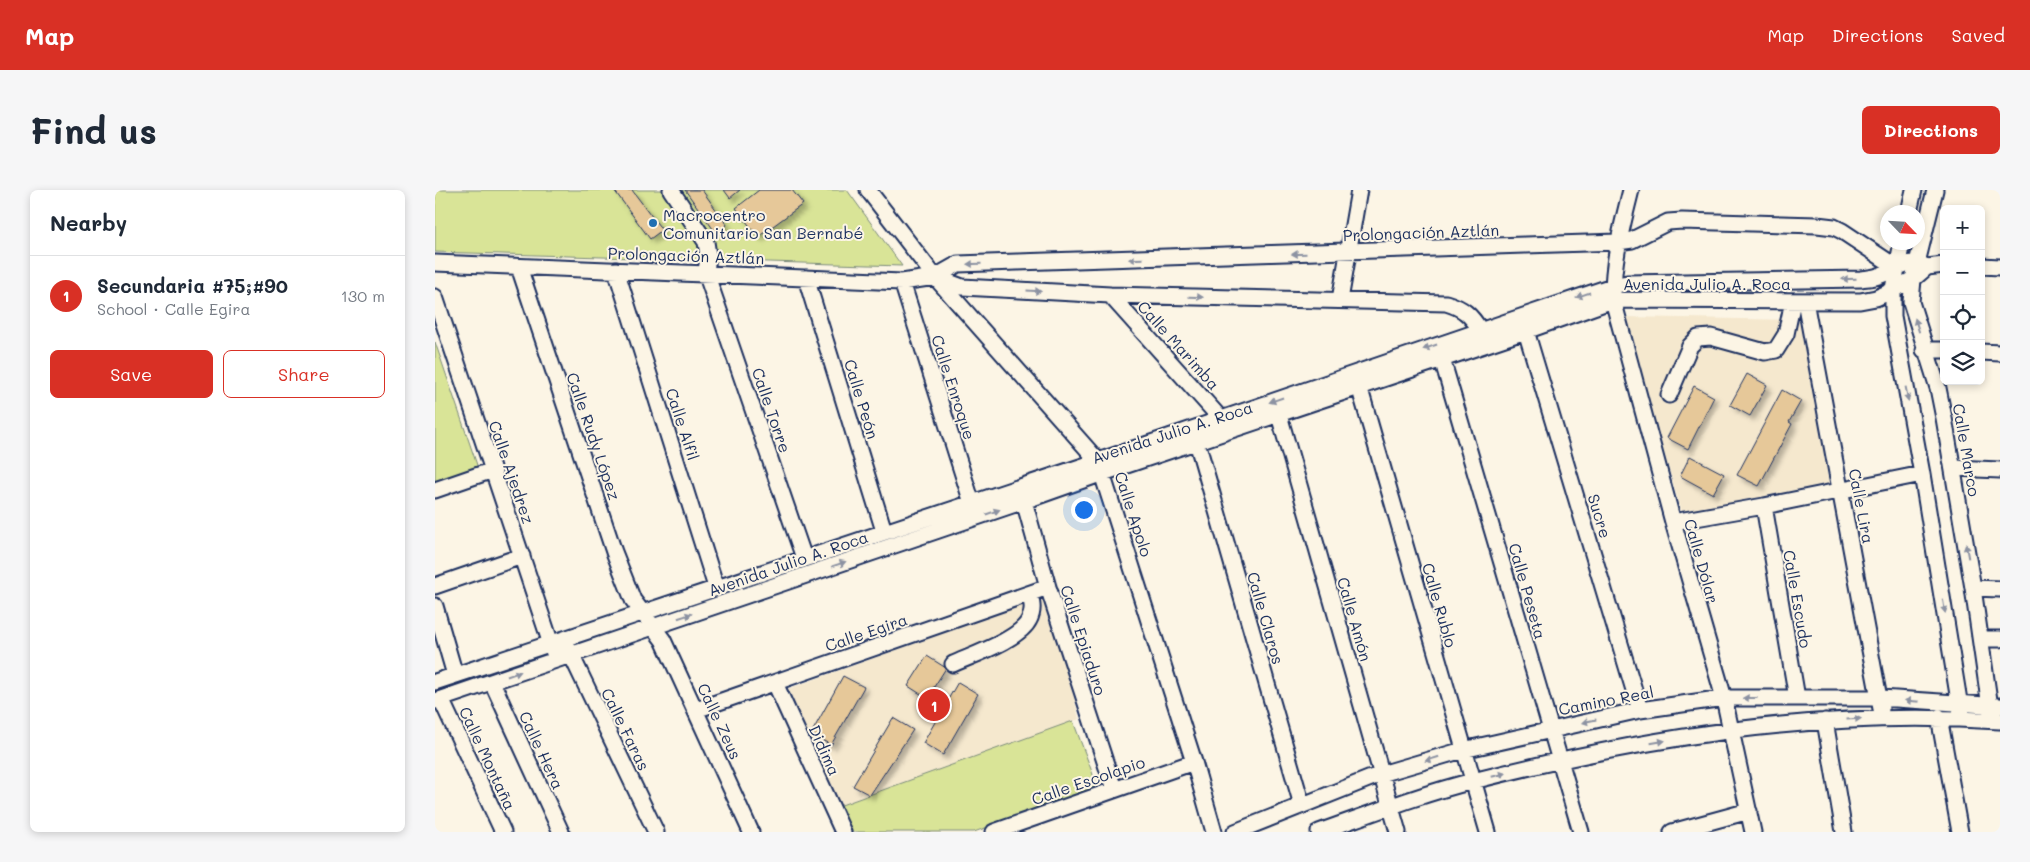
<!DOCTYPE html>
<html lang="en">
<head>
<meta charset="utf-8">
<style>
  body { margin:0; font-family:Mali,sans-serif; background:#f6f6f7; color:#1f2937 }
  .controls { position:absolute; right:15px; top:15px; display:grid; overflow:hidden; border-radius:8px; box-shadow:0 2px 8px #0003 }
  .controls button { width:45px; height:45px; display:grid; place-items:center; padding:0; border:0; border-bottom:1px solid #e0e1e3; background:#fff; color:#1f2937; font:25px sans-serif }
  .compass { position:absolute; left:1445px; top:15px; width:45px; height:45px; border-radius:50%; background:#fff; box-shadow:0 2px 8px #0003; rotate:115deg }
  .you { position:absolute; left:648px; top:319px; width:18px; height:18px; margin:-12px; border:4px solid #fff; border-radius:50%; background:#1a73e8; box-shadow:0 0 0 8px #1a73e833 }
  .badge { display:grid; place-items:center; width:32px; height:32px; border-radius:50%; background:#d93025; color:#fff; font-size:16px; font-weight:700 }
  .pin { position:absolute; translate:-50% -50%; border:2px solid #fff; box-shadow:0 1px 5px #0006 }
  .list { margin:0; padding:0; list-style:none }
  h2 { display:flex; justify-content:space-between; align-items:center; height:65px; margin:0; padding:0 20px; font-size:21px }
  h2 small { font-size:16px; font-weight:400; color:#747a83 }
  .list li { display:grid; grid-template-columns:32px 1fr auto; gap:15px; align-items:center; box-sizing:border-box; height:80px; padding:0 20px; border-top:1px solid #e0e1e3 }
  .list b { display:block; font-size:19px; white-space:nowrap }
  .list p { margin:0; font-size:16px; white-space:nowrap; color:#747a83 }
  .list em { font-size:16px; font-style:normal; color:#747a83 }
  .actions { display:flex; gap:10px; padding:15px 20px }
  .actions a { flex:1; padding:11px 0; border:1px solid #d93025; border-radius:8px; text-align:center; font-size:18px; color:#d93025 }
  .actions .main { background:#d93025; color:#fff }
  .icon { flex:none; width:28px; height:28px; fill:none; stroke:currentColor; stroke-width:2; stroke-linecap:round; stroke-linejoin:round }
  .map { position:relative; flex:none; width:1565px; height:642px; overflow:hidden; border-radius:8px }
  header { display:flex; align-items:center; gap:30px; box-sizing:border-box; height:70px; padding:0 25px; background:#d93025; color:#fff }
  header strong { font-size:24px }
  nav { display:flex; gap:28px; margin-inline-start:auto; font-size:18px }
  .intro { display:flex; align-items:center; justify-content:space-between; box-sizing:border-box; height:120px; padding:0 30px }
  h1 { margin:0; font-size:35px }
  .button { padding:12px 22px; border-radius:8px; background:#d93025; color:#fff; font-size:18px; font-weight:700 }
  main { display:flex; gap:30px; padding:0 30px }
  aside { flex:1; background:#fff; border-radius:8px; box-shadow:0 2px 8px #0003 }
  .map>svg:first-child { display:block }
</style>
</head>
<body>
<header>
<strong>Map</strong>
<nav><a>Map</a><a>Directions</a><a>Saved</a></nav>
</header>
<div class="intro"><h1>Find us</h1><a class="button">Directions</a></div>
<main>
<aside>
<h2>Nearby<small></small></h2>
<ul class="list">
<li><span class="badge">1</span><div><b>Secundaria #75;#90</b><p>School · Calle Egira</p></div><em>130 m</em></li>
</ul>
<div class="actions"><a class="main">Save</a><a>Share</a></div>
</aside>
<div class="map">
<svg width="1565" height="642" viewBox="0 0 1565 642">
  <defs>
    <filter id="shadow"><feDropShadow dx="4.5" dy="4.5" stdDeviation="2.5" flood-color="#0004"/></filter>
  </defs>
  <rect width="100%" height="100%" fill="#fcf5e5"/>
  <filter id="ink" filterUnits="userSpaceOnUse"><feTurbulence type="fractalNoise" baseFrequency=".02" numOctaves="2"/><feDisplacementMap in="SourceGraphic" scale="10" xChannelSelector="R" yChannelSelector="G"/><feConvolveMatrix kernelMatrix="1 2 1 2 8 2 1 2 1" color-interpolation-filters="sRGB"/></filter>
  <g filter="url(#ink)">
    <path fill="#f5e8ce" d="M1188 127 1364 130 1395 297 1247 323Z
      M615 405 644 529 401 617 350 500Z"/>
    <path fill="#d9e497" stroke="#7a8a7a" d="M3 0H412L467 76 0 62V5Z
      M0 152 43 278 0 293Z
      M638 531 663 598 539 642H413L401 617Z"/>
    <path fill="#e6c899" stroke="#1b2f5e" filter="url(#shadow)" d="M179 0H197L227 40 215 49Z
      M250 0H267L292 35 281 43Z
      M289 0H305L295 8Z
      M324 0H357L368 14 323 47 301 18Z
      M1312 184 1332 195 1315 226 1295 215Z
      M1259 196 1279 207 1253 259 1232 248Z
      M1347 200 1366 211 1354 232 1357 234 1324 296 1302 285Z
      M1255 266 1289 284 1278 304 1245 286Z
      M492 466 511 478 492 508 473 496Z
      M408 486 429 497 396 555 376 544Z
      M523 492 543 504 508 565 488 553Z
      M458 528 478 540 435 605 418 596Z"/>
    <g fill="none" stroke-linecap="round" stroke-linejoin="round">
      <defs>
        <path id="minor" d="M236 0 271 52 273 65 271 83 369 368
          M433 0 500 87 663 271 759 572 779 642
          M1196 0C1187 36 1177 73 1178 110L1238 332 1289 508 1318 642
          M1500 0 1478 89 1476 112 1503 198 1509 228 1538 398 1556 524
          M1474 22 1479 0
          M1467 52 1458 99V126L1487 284 1526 523
          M0 73 467 92 500 87 523 74 1183 52 1197 50 1233 32 1247 31 1382 35 1399 37 1407 41 1461 77
          M1546 76 1565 77
          M84 77 179 362 198 410 228 450 316 642
          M181 80 281 397
          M371 88 449 341
          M503 88 527 97 675 105 1011 113C1028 118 1036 125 1045 140
          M467 92 537 313
          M675 105 786 229
          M0 107 119 463
          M905 110 924 0
          M1370 111 1446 519
          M1091 141 1205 520
          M1489 160H1509
          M1546 162 1565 163
          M1007 169 1146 642
          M924 196 1053 642
          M1234 205 1255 156 1263 148 1276 147 1330 162 1341 160 1351 144 1358 111
          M844 225 963 642
          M762 252 867 615
          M1518 278 1565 280
          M0 300 58 280
          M589 311 613 397 679 599
          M1329 316 1362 508
          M1238 332 1329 316 1487 284
          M0 396 87 366
          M1538 398 1565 399
          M0 416 20 485
          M1546 449H1565
          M132 456 221 642
          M518 474C538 465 585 449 594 430 599 421 597 413 595 404
          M0 492 663 271 1177 96 1192 93 1426 89C1433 88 1440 88 1446 85 1464 78 1473 67 1492 77
          M57 492 126 642
          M340 493 408 642
          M6 509 68 642
          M0 511 589 311 668 283 1091 141 1178 110 1425 111 1441 108 1452 103 1478 89 1492 77 1509 75
          M261 520 613 397
          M1504 527 1525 642
          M1390 531 1409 642
          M559 642 759 572
          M800 642 946 584 1028 560 1205 520 1289 508H1446L1565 516
          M884 642C935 624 986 604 1038 591 1210 547 1388 519 1565 531
          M1237 642 1314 621"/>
      </defs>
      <use href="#minor" stroke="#1b2f5e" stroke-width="19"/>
      <use href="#minor" stroke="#fcf5e5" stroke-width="15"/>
    </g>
    <defs><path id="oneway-solid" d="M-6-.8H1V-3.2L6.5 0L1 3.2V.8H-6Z" transform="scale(1.25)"/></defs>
    <g fill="#8c92a2">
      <use href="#oneway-solid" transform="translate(864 64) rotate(178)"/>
      <use href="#oneway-solid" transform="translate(701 69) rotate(178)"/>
      <use href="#oneway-solid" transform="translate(539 74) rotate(178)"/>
      <use href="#oneway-solid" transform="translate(1414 89) rotate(179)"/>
      <use href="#oneway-solid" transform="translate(599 101) rotate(3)"/>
      <use href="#oneway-solid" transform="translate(1148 105) rotate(161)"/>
      <use href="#oneway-solid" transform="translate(761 107) rotate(1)"/>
      <use href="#oneway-solid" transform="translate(1482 135) rotate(-107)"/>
      <use href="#oneway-solid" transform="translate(995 157) rotate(161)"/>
      <use href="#oneway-solid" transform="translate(1472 204) rotate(79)"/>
      <use href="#oneway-solid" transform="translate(841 210) rotate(161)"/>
      <use href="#oneway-solid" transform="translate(558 322) rotate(-19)"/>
      <use href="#oneway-solid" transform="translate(1532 361) rotate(-100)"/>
      <use href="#oneway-solid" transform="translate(404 374) rotate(-19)"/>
      <use href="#oneway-solid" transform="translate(1509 416) rotate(80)"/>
      <use href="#oneway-solid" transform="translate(250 426) rotate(-18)"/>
      <use href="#oneway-solid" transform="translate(79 484) rotate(-19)"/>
      <use href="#oneway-solid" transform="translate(1315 508) rotate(-180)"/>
      <use href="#oneway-solid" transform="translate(1477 511) rotate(-175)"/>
      <use href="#oneway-solid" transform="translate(1419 529) rotate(-4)"/>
      <use href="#oneway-solid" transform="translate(1154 531) rotate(168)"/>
      <use href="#oneway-solid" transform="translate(1223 552) rotate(-10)"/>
      <use href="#oneway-solid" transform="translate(997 569) rotate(163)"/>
      <use href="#oneway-solid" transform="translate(1064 585) rotate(-13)"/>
    </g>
  </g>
  <circle fill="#1f6fb2" stroke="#fcf5e5" stroke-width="2" cx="218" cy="33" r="5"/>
  <g text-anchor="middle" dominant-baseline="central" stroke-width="4" stroke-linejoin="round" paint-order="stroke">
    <g font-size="16" fill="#1b2f5e" stroke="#fcf5e5" text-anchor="start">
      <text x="228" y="24">Macrocentro<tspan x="228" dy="18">Comunitario San Bernabé</tspan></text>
    </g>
    <g font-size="16" fill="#1b2f5e" stroke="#fcf5e5">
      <text transform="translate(986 42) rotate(-2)">Prolongación Aztlán</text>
      <text transform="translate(251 65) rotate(2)">Prolongación Aztlán</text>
      <text x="1272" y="93">Avenida Julio A. Roca</text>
      <text transform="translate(744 155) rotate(48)">Calle Marimba</text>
      <text transform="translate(519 197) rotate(72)">Calle Enroque</text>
      <text transform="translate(427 209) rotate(73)">Calle Peón</text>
      <text transform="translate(337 220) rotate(71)">Calle Torre</text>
      <text transform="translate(248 234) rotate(72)">Calle Alfil</text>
      <text transform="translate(737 242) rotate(-18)">Avenida Julio A. Roca</text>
      <text transform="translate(159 246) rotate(71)">Calle Rudy López</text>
      <text transform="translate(1532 260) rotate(80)">Calle Marco</text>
      <text transform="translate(77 282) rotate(71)">Calle Ajedrez</text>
      <text transform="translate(1427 316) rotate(79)">Calle Lira</text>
      <text transform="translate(699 324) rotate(72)">Calle Apolo</text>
      <text transform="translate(1165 326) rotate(73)">Sucre</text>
      <text transform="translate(1267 371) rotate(74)">Calle Dólar</text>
      <text transform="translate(353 373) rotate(-19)">Avenida Julio A. Roca</text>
      <text transform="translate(1093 401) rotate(74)">Calle Peseta</text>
      <text transform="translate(1363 409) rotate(80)">Calle Escudo</text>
      <text transform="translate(1005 415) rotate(74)">Calle Rublo</text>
      <text transform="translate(831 428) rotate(74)">Calle Claros</text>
      <text transform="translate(920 429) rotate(74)">Calle Amón</text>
      <text transform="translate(431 442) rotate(-19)">Calle Egira</text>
      <text transform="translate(649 450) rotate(72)">Calle Epiaduro</text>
      <text transform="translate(1171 510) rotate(-11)">Camino Real</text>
      <text transform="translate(285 531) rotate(65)">Calle Zeus</text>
      <text transform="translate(191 539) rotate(64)">Calle Faras</text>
      <text transform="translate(107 560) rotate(65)">Calle Hera</text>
      <text transform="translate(390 560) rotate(66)">Didima</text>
      <text transform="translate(53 568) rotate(65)">Calle Montaña</text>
      <text transform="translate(653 590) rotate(-19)">Calle Escolapio</text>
    </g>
  </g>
</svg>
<div class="controls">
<button>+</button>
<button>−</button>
<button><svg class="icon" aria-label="locate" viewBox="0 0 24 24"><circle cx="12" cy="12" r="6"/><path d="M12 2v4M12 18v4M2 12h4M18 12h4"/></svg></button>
<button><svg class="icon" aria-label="layers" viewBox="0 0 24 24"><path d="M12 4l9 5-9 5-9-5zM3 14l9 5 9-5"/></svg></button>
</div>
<svg class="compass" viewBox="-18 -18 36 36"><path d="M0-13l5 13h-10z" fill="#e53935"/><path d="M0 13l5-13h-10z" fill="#747a83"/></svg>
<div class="you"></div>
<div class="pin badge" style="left:499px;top:515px">1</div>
</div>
</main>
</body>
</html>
